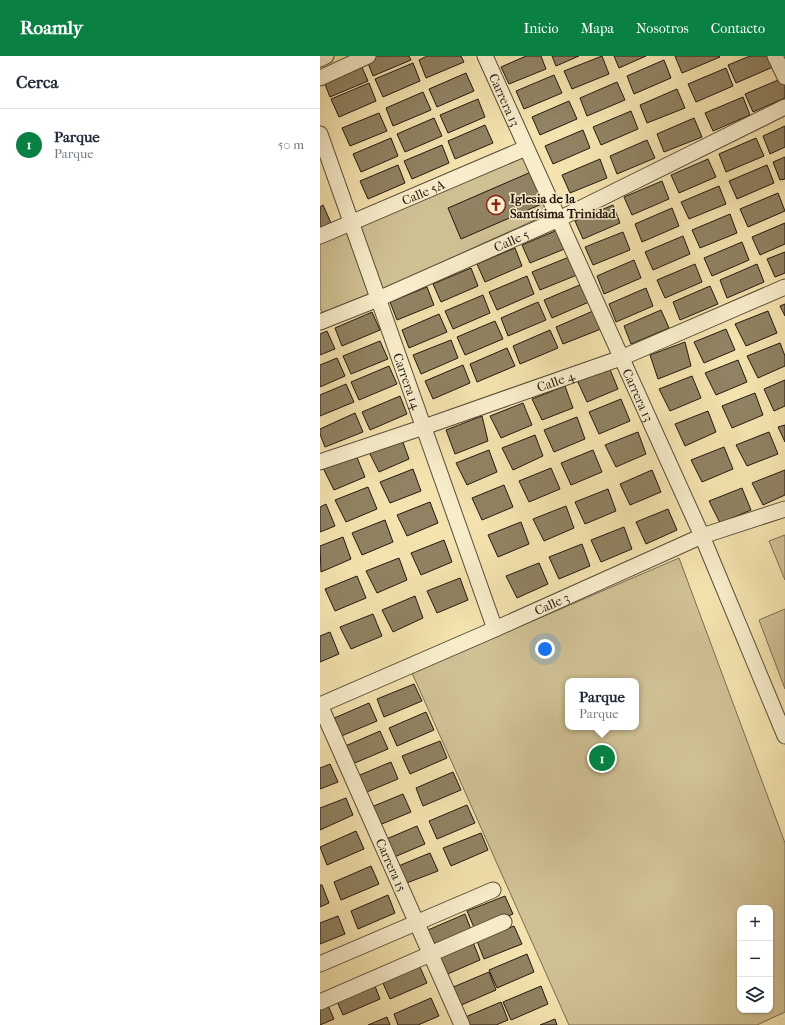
<!DOCTYPE html>
<html lang="es">
<head>
<meta charset="utf-8">
<style>
  body { margin:0; font-family:"IM FELL French Canon",serif; background:#f2f2f3; color:#1f2937 }
  .controls { position:absolute; right:12px; bottom:12px; display:grid; overflow:hidden; border-radius:8px; box-shadow:0 1px 3px #0004 }
  .controls button { width:36px; height:36px; display:grid; place-items:center; padding:0; border:0; border-bottom:1px solid #e0e1e3; background:#fff; color:#1f2937; font:20px sans-serif }
  .you { position:absolute; left:225px; top:593px; width:14px; height:14px; margin:-10px; border:3px solid #fff; border-radius:50%; background:#1a73e8; box-shadow:0 0 0 6px #1a73e833 }
  .badge { display:grid; place-items:center; width:26px; height:26px; border-radius:50%; background:#0b8043; color:#fff; font-size:13px; font-weight:700 }
  .pin { position:absolute; translate:-50% -50%; border:2px solid #fff; box-shadow:0 1px 4px #0006 }
  .popup { position:absolute; left:245px; top:622px; width:74px; height:52px; box-sizing:border-box; display:grid; place-content:center; border-radius:8px; background:#fff; filter:drop-shadow(0 1px 3px #0005); font-size:13px; white-space:nowrap; color:#747a83 }
  .popup b { font-size:15px; color:#1f2937 }
  .popup::after { content:''; position:absolute; left:50%; top:100%; margin-left:-8px; border:8px solid transparent; border-top-color:#fff }
  .list { margin:0; padding:0; list-style:none }
  h2 { display:flex; justify-content:space-between; align-items:center; height:52px; margin:0; padding:0 16px; font-size:17px }
  h2 small { font-size:13px; font-weight:400; color:#747a83 }
  .list li { display:grid; grid-template-columns:26px 1fr auto; gap:12px; align-items:center; box-sizing:border-box; height:72px; padding:0 16px; border-top:1px solid #e0e1e3 }
  .list b { display:block; font-size:15px; white-space:nowrap }
  .list p { margin:0; font-size:13px; white-space:nowrap; color:#747a83 }
  .list em { font-size:13px; font-style:normal; color:#747a83 }
  .icon { flex:none; width:22px; height:22px; fill:none; stroke:currentColor; stroke-width:2; stroke-linecap:round; stroke-linejoin:round }
  .map { position:relative; flex:none; width:465px; height:969px; overflow:hidden }
  header { display:flex; align-items:center; gap:24px; box-sizing:border-box; height:56px; padding:0 20px; background:#0b8043; color:#fff }
  header strong { font-size:19px }
  nav { display:flex; gap:22px; margin-inline-start:auto; font-size:14px }
  main { display:flex }
  aside { flex:1; background:#fff }
  .map>svg:first-child { display:block }
</style>
</head>
<body>
<header>
<strong>Roamly</strong>
<nav><a>Inicio</a><a>Mapa</a><a>Nosotros</a><a>Contacto</a></nav>
</header>
<main>
<aside>
<h2>Cerca<small></small></h2>
<ul class="list">
<li><span class="badge">1</span><div><b>Parque</b><p>Parque</p></div><em>50 m</em></li>
</ul>
</aside>
<div class="map">
<svg width="465" height="969" viewBox="0 0 465 969">
  <rect width="100%" height="100%" fill="#f4e3af"/>
  <filter id="stains"><feTurbulence type="fractalNoise" baseFrequency=".005" numOctaves="4"/><feColorMatrix values="0 0 0 0 .2 0 0 0 0 .09 0 0 0 0 .02 0 0 0 .5 -.17"/></filter>
  <radialGradient id="worn" r=".72"><stop offset=".6" stop-color="#630" stop-opacity="0"/><stop offset="1" stop-color="#630" stop-opacity=".3"/></radialGradient>
  <path fill="#d0c194" stroke="#7a6d52" fill-rule="evenodd" d="M206 99 230 157 4 260 0 252V183Z
    M465 479V524L449 485Z
    M359 502 465 787V956L437 969H249L92 617ZM248 625H316V671H248ZM420 852H450V954H420Z
    M465 553V633L439 564Z"/>
  <path fill="#908262" stroke="#23190f" d="M50 0H89L91 4 53 20 46 2Z
    M107 0H141L144 6 106 22 99 4Z
    M206 0H221L226 13 189 28 181 11Z
    M232 0H259L236 10Z
    M282 0 289 18 252 33 244 15Z
    M294 0H326L299 12Z
    M355 0H399L400 1 362 17Z
    M430 0H448L453 11 416 27 408 9Z
    M344 4 351 22 314 38 307 20Z
    M40 7 48 25 10 41 3 23Z
    M93 7 100 25 63 41 55 23Z
    M406 12 413 30 376 46 368 28Z
    M146 17 154 35 117 51 109 33Z
    M234 19 242 37 204 53 196 35Z
    M463 22 465 28V42L433 56 425 38Z
    M297 26 305 44 267 60 260 42Z
    M49 27 56 45 19 61 11 43Z
    M357 33 365 52 327 67 320 49Z
    M103 36 111 54 73 70 66 52Z
    M423 41 430 59 393 75 385 57Z
    M158 43 165 61 128 77 120 59Z
    M249 45 257 63 220 79 212 61Z
    M311 55 318 73 281 89 273 71Z
    M59 57 67 75 30 90 22 72Z
    M114 62 122 80 85 96 77 78Z
    M374 62 382 81 344 96 337 78Z
    M165 69 173 87 135 103 128 85Z
    M465 70V91L450 98 443 80Z
    M263 74 270 92 233 108 225 90Z
    M71 82 78 100 41 116 33 98Z
    M436 82 444 100 406 116 399 98Z
    M327 84 335 102 297 118 290 100Z
    M122 89 129 107 92 123 84 105Z
    M465 101V123L460 124 453 106Z
    M280 103 287 122 250 137 242 119Z
    M388 103 396 121 359 137 351 119Z
    M78 109 85 127 48 143 40 125Z
    M447 109 454 127 417 143 409 125Z
    M211 116 224 147 141 183 128 152Z
    M342 125 349 143 312 159 304 141Z
    M399 130 406 148 369 163 361 146Z
    M458 137 465 155 428 171 420 153Z
    M3 149 11 167 0 172V151Z
    M293 149 300 167 263 183 255 165Z
    M352 152 359 170 322 186 315 168Z
    M410 158 417 177 380 192 372 174Z
    M465 167V188L440 199 432 181Z
    M240 173 247 192 210 207 202 189Z
    M303 176 310 194 273 209 265 191Z
    M363 180 370 198 333 214 325 196Z
    M422 186 429 204 392 220 384 202Z
    M195 192 202 210 165 226 157 208Z
    M465 196V217L455 221 447 203Z
    M249 201 257 219 220 234 212 216Z
    M314 204 321 222 284 238 277 220Z
    M375 208 382 226 345 242 337 224Z
    M437 208 444 226 407 242 400 224Z
    M151 212 158 230 121 246 113 228Z
    M207 220 214 238 177 254 169 236Z
    M262 228 269 246 232 262 224 244Z
    M390 230 398 248 360 264 353 246Z
    M107 231 114 249 77 264 70 246Z
    M326 232 333 250 296 266 289 248Z
    M163 239 170 257 133 273 125 255Z
    M218 246 226 264 188 280 181 262Z
    M465 248V260L460 250Z
    M341 254 349 272 311 288 304 270Z
    M273 255 281 273 243 288 236 271Z
    M448 255 457 277 426 290 415 268Z
    M52 256 60 274 22 290 15 272Z
    M119 258 127 276 89 292 82 274Z
    M175 265 183 283 145 299 137 281Z
    M406 273 415 294 384 307 374 286Z
    M230 274 238 292 200 308 193 290Z
    M7 275 15 293 0 299V278Z
    M131 284 138 302 101 318 93 299Z
    M60 285 68 303 31 318 23 300Z
    M365 286 371 310 338 323 330 299Z
    M460 287 465 300V310L438 322 427 300Z
    M187 292 195 310 157 326 150 308Z
    M17 302 25 320 0 331V309Z
    M418 304 427 326 396 339 385 317Z
    M143 309 150 327 113 343 105 325Z
    M69 310 77 328 39 344 31 326Z
    M289 311 298 333 267 346 257 324Z
    M372 320 381 342 350 355 339 333Z
    M465 324V350L454 355 444 333Z
    M26 328 34 346 0 360V339Z
    M245 330 253 352 222 364 212 343Z
    M435 337 443 359 412 372 402 350Z
    M80 340 87 358 50 374 42 356Z
    M301 343 310 365 279 378 269 356Z
    M203 347 212 369 181 382 170 360Z
    M388 355 396 376 365 390 355 368Z
    M35 357 43 376 5 391 0 378V373Z
    M162 360 168 385 135 398 126 374Z
    M257 361 265 383 234 396 224 374Z
    M465 369V386L458 371Z
    M318 376 326 398 296 411 285 389Z
    M449 376 458 398 427 410 416 389Z
    M215 379 223 400 193 414 182 392Z
    M81 381 89 403 59 416 48 394Z
    M404 391 413 413 382 426 371 404Z
    M169 394 177 416 147 429 136 407Z
    M273 394 282 416 251 429 241 407Z
    M36 399 45 421 14 434 3 412Z
    M231 412 240 433 209 446 199 425Z
    M93 413 101 435 70 447 60 426Z
    M332 414 341 436 310 449 300 428Z
    M465 414V439L443 449 432 427Z
    M184 429 193 451 162 464 152 442Z
    M48 431 57 453 26 466 15 444Z
    M422 432 431 454 400 467 389 445Z
    M288 433 296 455 265 468 255 446Z
    M110 446 118 467 87 480 77 459Z
    M6 448 15 470 0 476V451Z
    M246 450 254 472 224 485 213 463Z
    M348 453 357 474 326 488 316 466Z
    M65 464 73 486 42 499 32 477Z
    M201 466 209 488 178 501 168 479Z
    M304 471 312 493 281 506 271 484Z
    M23 481 31 503 1 516 0 490Z
    M124 484 132 506 101 519 91 497Z
    M262 488 270 510 239 523 229 501Z
    M79 502 87 524 57 537 46 515Z
    M219 507 228 528 197 542 186 520Z
    M37 520 46 542 15 555 5 533Z
    M140 522 148 544 117 557 107 535Z
    M95 540 103 562 73 576 62 554Z
    M53 558 62 580 31 593 20 571Z
    M10 576 19 598 0 606V580Z
    M94 628 102 645 64 661 57 643Z
    M49 647 57 665 19 681 12 663Z
    M106 656 114 674 77 690 69 672Z
    M60 675 68 693 30 709 23 691Z
    M120 685 127 702 90 718 82 700Z
    M71 706 78 723 42 738 35 721Z
    M10 708 18 726 0 733V712Z
    M133 716 141 734 103 750 96 732Z
    M83 738 91 756 57 770 49 752Z
    M26 742 33 759 0 774V752Z
    M147 749 155 767 117 783 109 765Z
    M97 770 105 788 72 802 64 784Z
    M36 775 44 793 7 809 0 791Z
    M161 777 168 794 131 810 123 792Z
    M110 797 118 815 84 828 76 811Z
    M51 810 59 828 21 844 14 826Z
    M0 829H2L9 847 0 851Z
    M68 839 75 857 38 873 31 855Z
    M185 840 193 858 155 874 147 855Z
    M145 858 152 876 115 892 108 874Z
    M18 860 25 878 0 888V867Z
    M194 870 202 888 164 903 157 885Z
    M153 886 160 904 123 920 116 902Z
    M207 898 214 916 177 932 169 914Z
    M99 909 107 927 70 943 62 925Z
    M169 916 176 934 139 950 131 932Z
    M53 925 60 943 23 959 15 941Z
    M221 930 228 948 191 964 183 946Z
    M111 942 119 960 98 969H78L74 958Z
    M6 945 14 963 0 969V947Z
    M181 946 188 964 176 969H146L143 962Z
    M67 961 70 969H48Z
    M235 963 237 969H220Z"/>
  <g fill="none" stroke-linecap="round" stroke-linejoin="round">
    <defs>
      <g id="street">
        <path id="s1" d="M165 0 382 480 465 680"/>
        <path d="M455 0 465 21"/>
        <path d="M0 3 6 0"/>
        <path d="M0 22 48 0"/>
        <path id="s2" d="M0 78 175 573"/>
        <path id="s3" d="M0 180 206 92"/>
        <path id="s4" d="M0 266 58 243 239 163 465 51"/>
        <path id="s5" d="M0 406 104 371 301 302 465 231"/>
        <path d="M0 908 173 834"/>
        <path d="M0 946 184 866"/>
        <path id="s6" d="M142 969 0 649 175 573 382 480 465 453"/>
      </g>
    </defs>
    <use href="#street" stroke="#574c37" stroke-width="17"/>
    <use href="#street" stroke="#f8edcb" stroke-width="15"/>
  </g>
  <defs>
    <symbol id="church-ring" viewBox="-11 -11 22 22"><circle r="9.5" fill="#f8edcb" stroke="#8f2418" stroke-width="1.5"/><path d="M-1.2-6h2.4v3.5h3.3v2.4h-3.3V6h-2.4V-.1h-3.3v-2.4h3.3Z" fill="#8f2418"/></symbol>
  </defs>
  <g fill-rule="evenodd">
    <use href="#church-ring" x="165" y="138" width="22" height="22"/>
  </g>
  <g text-anchor="middle" dominant-baseline="central" stroke-width="3" stroke-linejoin="round" paint-order="stroke">
    <g font-size="13" fill="#23190f" stroke="#f8edcb">
      <text stroke="none"><textPath href="#s1" startOffset="48">Carrera 13</textPath></text>
      <text stroke="none"><textPath href="#s3" startOffset="112">Calle 5A</textPath></text>
      <text stroke="none"><textPath href="#s4" startOffset="208">Calle 5</textPath></text>
      <text stroke="none"><textPath href="#s2" startOffset="262">Carrera 14</textPath></text>
      <text stroke="none"><textPath href="#s5" startOffset="249">Calle 4</textPath></text>
      <text stroke="none"><textPath href="#s1" startOffset="372">Carrera 13</textPath></text>
      <text stroke="none"><textPath href="#s6" startOffset="603">Calle 3</textPath></text>
      <text transform="translate(71 809) rotate(66)">Carrera 15</text>
    </g>
    <g font-size="13" font-weight="bold" fill="#23190f" stroke="#f8edcb" text-anchor="start">
      <text x="190" y="142">Iglesia de la<tspan x="190" dy="15">Santísima Trinidad</tspan></text>
    </g>
  </g>
  <rect width="100%" height="100%" filter="url(#stains)"/>
  <rect width="100%" height="100%" fill="url(#worn)"/>
</svg>
<div class="controls">
<button>+</button>
<button>−</button>
<button><svg class="icon" aria-label="layers" viewBox="0 0 24 24"><path d="M12 4l9 5-9 5-9-5zM3 14l9 5 9-5"/></svg></button>
</div>
<div class="you"></div>
<div class="pin badge" style="left:282px;top:702px">1</div>
<div class="popup"><b>Parque</b>Parque</div>
</div>
</main>
</body>
</html>
